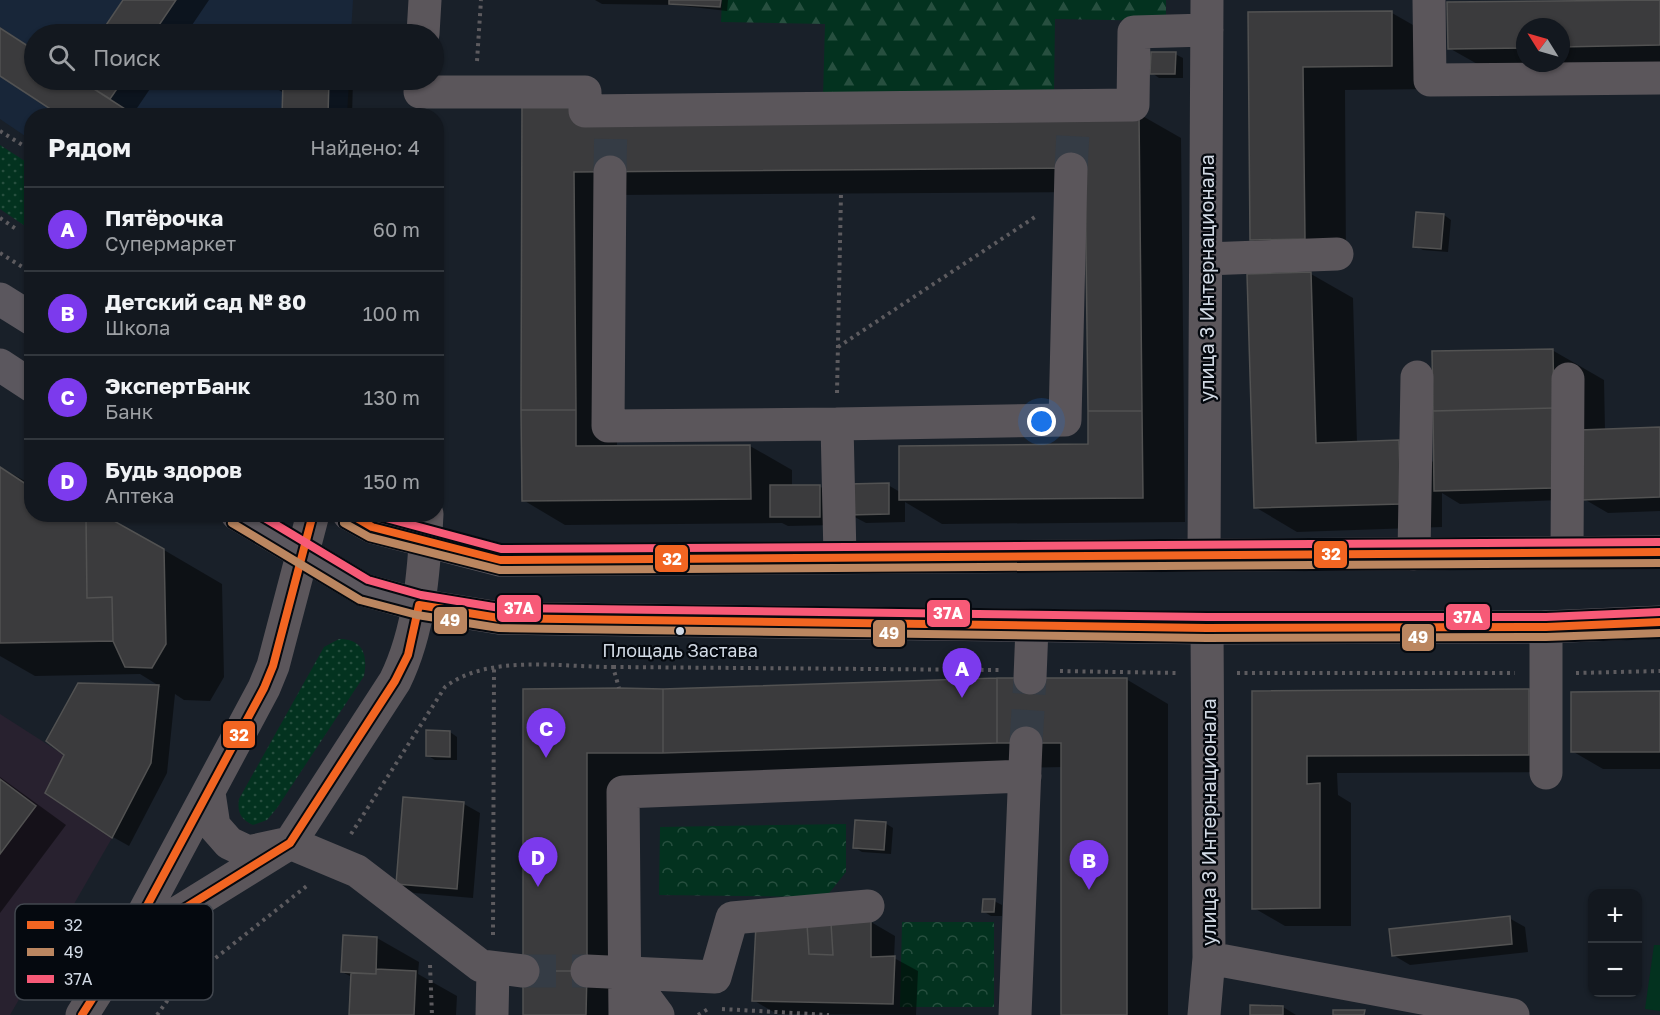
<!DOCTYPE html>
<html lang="ru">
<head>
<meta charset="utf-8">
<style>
  body { margin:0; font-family:"Golos Text",sans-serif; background:#1c2128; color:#f1f3f6 }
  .controls { position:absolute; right:18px; bottom:18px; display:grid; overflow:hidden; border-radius:12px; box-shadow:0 2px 4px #0004 }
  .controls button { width:54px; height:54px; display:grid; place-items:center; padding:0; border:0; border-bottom:2px solid #32373d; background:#13181f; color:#f1f3f6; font:30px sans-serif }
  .compass { position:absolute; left:1516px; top:18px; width:54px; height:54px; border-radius:50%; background:#13181f; box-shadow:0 2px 4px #0004; rotate:307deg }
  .you { position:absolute; left:1042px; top:422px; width:21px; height:21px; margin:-15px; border:4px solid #fff; border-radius:50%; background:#1a73e8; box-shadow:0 0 0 9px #1a73e833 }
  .badge { display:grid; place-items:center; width:39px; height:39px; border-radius:50%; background:#7c3aed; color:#fff; font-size:20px; font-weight:700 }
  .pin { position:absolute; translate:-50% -50px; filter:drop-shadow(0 2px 3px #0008) }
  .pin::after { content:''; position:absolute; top:32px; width:21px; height:18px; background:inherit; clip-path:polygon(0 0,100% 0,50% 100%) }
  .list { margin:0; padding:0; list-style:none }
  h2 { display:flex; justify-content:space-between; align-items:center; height:78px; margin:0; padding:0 24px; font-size:26px }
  h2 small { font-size:20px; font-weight:400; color:#9da0a4 }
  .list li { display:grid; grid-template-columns:39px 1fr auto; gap:18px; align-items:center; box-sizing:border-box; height:84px; padding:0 24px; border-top:2px solid #32373d }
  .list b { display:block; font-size:22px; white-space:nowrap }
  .list p { margin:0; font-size:20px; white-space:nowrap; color:#9da0a4 }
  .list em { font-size:20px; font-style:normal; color:#9da0a4 }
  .icon { flex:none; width:33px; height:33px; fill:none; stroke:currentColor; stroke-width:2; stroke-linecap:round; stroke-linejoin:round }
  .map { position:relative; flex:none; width:1660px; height:1015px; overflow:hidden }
  .search { position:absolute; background:#13181f; box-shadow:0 2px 4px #0004; left:24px; top:24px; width:420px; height:66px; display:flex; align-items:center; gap:15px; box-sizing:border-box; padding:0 21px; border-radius:33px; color:#9da0a4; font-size:22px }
  .panel { position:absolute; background:#13181f; box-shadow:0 2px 4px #0004; left:24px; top:108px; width:420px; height:414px; border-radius:24px }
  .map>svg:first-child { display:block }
</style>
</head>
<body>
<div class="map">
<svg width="1660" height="1015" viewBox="0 0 1660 1015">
  <defs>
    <pattern id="grass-dots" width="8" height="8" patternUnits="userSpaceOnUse" patternTransform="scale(1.5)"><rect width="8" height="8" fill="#03321f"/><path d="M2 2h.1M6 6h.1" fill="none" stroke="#274f3f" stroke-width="1.8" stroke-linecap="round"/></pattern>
    <pattern id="forest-firs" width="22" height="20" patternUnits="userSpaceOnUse" patternTransform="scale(1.5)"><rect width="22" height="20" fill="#03321f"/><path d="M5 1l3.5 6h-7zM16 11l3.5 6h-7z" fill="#274f3f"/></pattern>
    <pattern id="park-crowns" width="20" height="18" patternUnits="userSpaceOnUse" patternTransform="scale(1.5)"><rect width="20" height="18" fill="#03321f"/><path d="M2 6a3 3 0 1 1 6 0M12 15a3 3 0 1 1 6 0" fill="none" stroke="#274f3f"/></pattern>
  </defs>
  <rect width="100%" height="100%" fill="#192029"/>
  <path fill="#28212f" d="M0 714 64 755 45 793 112 838 10 1015H0Z"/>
  <path fill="#182639" d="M0 0H353L351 34H34V80H349L347 115 32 116 31 140 0 119Z"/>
  <path fill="url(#grass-dots)" d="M0 145 31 165V230L0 209Z
    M339 639C363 639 368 655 364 676L277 808 267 820 253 825C241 819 237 813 239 799L324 647Z"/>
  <path fill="url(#forest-firs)" d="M722 0H1166V21L1055 19 1054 93 823 96 825 24 721 22Z"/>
  <path fill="url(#park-crowns)" d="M846 824V872L826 897 659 895 660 827Z
    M902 922H994V1007H900Z"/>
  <path fill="#03321f" d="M1654 945H1660V1011L1645 1009Z"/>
  <path fill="#0007" fill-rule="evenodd" d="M124 0H209L186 34H101Z
    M595 0H728L727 11 675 5 602 4Z
    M1660 0V75L1502 78 1449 48V4ZM1525 27H1561V63H1525Z
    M1392 13 1434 37V89L1345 90 1346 262 1293 263 1251 239 1249 14Z
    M0 27 34 50V80H156L133 114 136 116H64L0 75Z
    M1175 54 1183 58V78H1159L1152 73Z
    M262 80H353L352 116H283L284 93Z
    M524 100 1139 114 1181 138 1185 522 942 524 905 502V522L866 523 849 514 888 485 900 492 1089 446 1087 192 616 195 617 447 750 446 792 470V487L819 486 836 496V525L788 526 782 523 565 525 523 500Z
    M1444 215 1451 220 1448 252 1423 250 1415 246Z
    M1311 274 1353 298 1357 443 1399 442 1435 463 1552 350 1604 380 1605 430 1660 428V511L1608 513 1584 499 1460 504 1442 493V527L1297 532 1255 507Z
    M0 467 32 485V514H76L164 550 222 584 224 677 210 701 184 700 175 694 167 773 129 846 113 837 66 754 79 684 161 687 140 674 35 676 0 656Z
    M1126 679 1168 704V1015H1063V767L628 776V1015H524V691L663 690Z
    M1528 691 1559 709V772L1337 773 1338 795 1351 803V926H1285L1254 908 1253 692Z
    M1660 693V769H1603L1572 751Z
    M450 732 457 737V760H435L427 755Z
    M0 777 66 825 0 913Z
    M464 804 480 813 473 898 414 893 397 883Z
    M885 823 893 828 891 854 862 852 854 847Z
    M994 901 1002 905V916H991L983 911Z
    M1509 918 1525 927 1528 952 1410 965 1393 955Z
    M871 922 895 936 894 958 918 971 916 1015 777 1014 753 1000Z
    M377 938 419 962 418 974 457 996 456 1015H351L352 977 342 972Z
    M1283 1007 1296 1015H1251Z"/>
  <path fill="#3b3b3d" stroke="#525252" stroke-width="1.5" d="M123 0H176L153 34H100Z
    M669 0H721L720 7 669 4Z
    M1660 0V45L1561 47V27H1525V48L1448 49 1447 2Z
    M1392 11V66L1303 67 1305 239 1250 240 1248 12Z
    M0 28 34 50V80H80L136 116H61L0 76Z
    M1151 52H1176L1175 74H1150Z
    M80 80H123L110 99Z
    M261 80H329L328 116H282L283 82Z
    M522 98 1139 113 1142 411H1088L1085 168 574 172 576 410H521Z
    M1416 212 1444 214 1441 249 1413 247Z
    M1311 272 1316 443 1399 440 1401 504 1254 508 1247 274Z
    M1553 349 1554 408 1433 411 1432 351Z
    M1554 408 1555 488 1434 491 1433 411Z
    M521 410H576V446L750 445 751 499 522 501Z
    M1088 411H1142L1143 498 899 500V446L1088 444Z
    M1660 427V497L1582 500 1580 430Z
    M0 467 32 488V514L86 517 87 598 112 597 113 641 0 643Z
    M889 483V514L848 515V484Z
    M770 485H820V517H770Z
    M86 517H107L164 549 166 644 152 668 125 667 113 641 112 597 87 598Z
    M997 678H1127V1015H1061V743H997Z
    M997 678V743L663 753V689Z
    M78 683 159 685 151 763 112 838 45 793 64 755 46 741Z
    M619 688 663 689V753H587V971H523V689Z
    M1529 689V755L1307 756V784L1320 783V908L1252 909V691Z
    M1660 691V752H1571V692Z
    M426 730 450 731V757L426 756Z
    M0 779 36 806 0 854Z
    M403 797 464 802 457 889 396 884Z
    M855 820 886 822 884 850 853 848Z
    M983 899H995L994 912H982Z
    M1510 916 1512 944 1392 956 1389 929Z
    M871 920V957L895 956 893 1004 752 1001 756 925 807 924 809 954 833 955 831 923Z
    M831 923 833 955 809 954 807 924Z
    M343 935 377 937 376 974 341 972Z
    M376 969 416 971 414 1015H349L351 973 376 974Z
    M523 971H587L586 1015H523Z
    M1250 1005 1283 1006V1015H1250Z
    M1333 1010H1365L1364 1015H1333Z"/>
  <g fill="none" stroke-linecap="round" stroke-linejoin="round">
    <path stroke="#353c45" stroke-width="33" stroke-dasharray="33 16" stroke-linecap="butt" d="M1071 169 1074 114
      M610 172 611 117
      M1026 743 1030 678
      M523 971H587"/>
    <path stroke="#5d5b5f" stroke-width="4" stroke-dasharray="3 4.5" stroke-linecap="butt" d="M477 61 481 0
      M0 131 32 151
      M0 218 16 229
      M0 253 32 273
      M838 347 1038 215
      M837 393 841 193
      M613 667 999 670
      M1060 671 1176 673
      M1237 673H1515
      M1576 673 1660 671
      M351 834 445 687C488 654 560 667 613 667L619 688
      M493 935 494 666
      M430 965 432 1015
      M722 1009 829 1015
      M157 1015 175 990 308 885
      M698 1015 708 1009"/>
    <path stroke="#5b565b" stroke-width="33" d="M1429 0 1430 80 1660 78
      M423 34 425 0
      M420 92H585V111L1133 105 1134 32 1207 30
      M610 172 608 426 837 424
      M1206 259 1337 254
      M1567 552 1568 379
      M1414 554 1417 377
      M1204 555 1207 0
      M840 557 837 424 1065 420 1071 169
      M1030 678 1032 627
      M1546 773V627
      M209 793 214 826 229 843 248 852 290 843 357 871 481 966 523 971
      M127 944 290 843 395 681C420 630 424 571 427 514
      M1209 958 1513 1015
      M587 971 715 977 732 918 868 906
      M626 972 658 1015
      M82 1015 127 944 264 688 273 666 313 514
      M492 1015 493 969
      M625 1015 623 792 1025 776
      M1015 1015 1026 743
      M1204 1015 1209 958 1207 628"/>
    <path stroke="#5b575e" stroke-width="33" d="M0 299 32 319
      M0 365 32 386
      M237 514 364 590 419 605 499 618 1207 628 1546 627 1660 622
      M349 514 372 527 500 560 1660 552"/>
    <defs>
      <path id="bus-1" d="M350 514 372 527 500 560 1660 552
        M128 941 264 688 273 666 313 514
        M82 1015 127 944 290 843 395 681 408 655 419 605 499 618 1207 628 1546 627 1660 622"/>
      <path id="bus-2" d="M232 523 360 600 417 615 499 628 1207 638 1546 637 1660 633
        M344 523 369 537 500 570 1660 563"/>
      <path id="bus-3" d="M258 514 368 580 421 595 500 608 1207 617H1546L1660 612
        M371 514 501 549 1660 542"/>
    </defs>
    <use href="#bus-1" stroke="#05090f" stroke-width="12"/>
    <use href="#bus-2" stroke="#05090f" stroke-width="12"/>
    <use href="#bus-3" stroke="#05090f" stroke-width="12"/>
    <use href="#bus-1" stroke="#f26522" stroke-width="8"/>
    <use href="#bus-2" stroke="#bb8660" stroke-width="8"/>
    <use href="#bus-3" stroke="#f75a77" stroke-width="8"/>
  </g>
  <circle fill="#d1d9e4" stroke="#05090f" stroke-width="2" cx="680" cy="631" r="5"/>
  <g text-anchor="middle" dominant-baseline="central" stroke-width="4.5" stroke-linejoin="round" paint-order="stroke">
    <g font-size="18" fill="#d1d9e4" stroke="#05090f">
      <text x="680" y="650">Площадь Застава</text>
    </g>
    <g font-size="20" fill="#d1d9e4" stroke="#05090f">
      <text transform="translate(1206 278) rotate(-90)">улица 3 Интернационала</text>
      <text transform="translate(1208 822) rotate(-90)">улица 3 Интернационала</text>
    </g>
  </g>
  <rect x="15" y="904" width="198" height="96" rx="9" fill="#05090f" stroke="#42474f" stroke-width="1.5"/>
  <rect x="27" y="921" width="27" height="8" fill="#f26522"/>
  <rect x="27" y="948" width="27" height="8" fill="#bb8660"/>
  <rect x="27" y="975" width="27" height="8" fill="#f75a77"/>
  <g font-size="16" fill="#d1d9e4">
    <text x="64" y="931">32</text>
    <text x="64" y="958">49</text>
    <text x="64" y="985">37А</text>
  </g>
  <g stroke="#05090f" stroke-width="2">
    <rect x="1313" y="540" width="35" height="29" rx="6" fill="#f26522"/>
    <rect x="654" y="544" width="35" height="29" rx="6" fill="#f26522"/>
    <rect x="496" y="594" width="46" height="29" rx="6" fill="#f75a77"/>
    <rect x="926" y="599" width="45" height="29" rx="6" fill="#f75a77"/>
    <rect x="1445" y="603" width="46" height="28" rx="6" fill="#f75a77"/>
    <rect x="433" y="606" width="35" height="29" rx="6" fill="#bb8660"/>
    <rect x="872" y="619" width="34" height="29" rx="6" fill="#bb8660"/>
    <rect x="1401" y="623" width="34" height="29" rx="6" fill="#bb8660"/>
    <rect x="222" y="720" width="34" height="29" rx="6" fill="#f26522"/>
  </g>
  <g font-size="16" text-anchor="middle" font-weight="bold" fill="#fff">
    <text x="1331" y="560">32</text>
    <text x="672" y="565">32</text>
    <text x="519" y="614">37А</text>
    <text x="948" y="619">37А</text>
    <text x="1468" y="623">37А</text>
    <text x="450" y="626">49</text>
    <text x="889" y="639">49</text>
    <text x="1418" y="643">49</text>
    <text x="239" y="741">32</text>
  </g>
</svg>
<div class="controls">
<button>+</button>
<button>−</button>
</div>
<svg class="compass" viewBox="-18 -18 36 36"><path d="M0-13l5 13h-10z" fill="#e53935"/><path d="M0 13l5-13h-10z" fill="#9da0a4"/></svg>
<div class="you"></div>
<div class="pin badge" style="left:962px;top:698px">A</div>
<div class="pin badge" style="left:1089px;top:890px">B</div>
<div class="pin badge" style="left:546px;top:758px">C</div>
<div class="pin badge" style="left:538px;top:887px">D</div>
<div class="search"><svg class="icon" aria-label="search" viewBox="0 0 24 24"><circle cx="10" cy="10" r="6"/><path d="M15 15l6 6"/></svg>Поиск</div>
<section class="panel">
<h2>Рядом<small>Найдено: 4</small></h2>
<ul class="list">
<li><span class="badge">A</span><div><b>Пятёрочка</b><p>Супермаркет</p></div><em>60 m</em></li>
<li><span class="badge">B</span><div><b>Детский сад № 80</b><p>Школа</p></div><em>100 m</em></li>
<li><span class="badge">C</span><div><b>ЭкспертБанк</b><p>Банк</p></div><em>130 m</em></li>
<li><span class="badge">D</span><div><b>Будь здоров</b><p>Аптека</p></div><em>150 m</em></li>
</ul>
</section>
</div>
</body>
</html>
